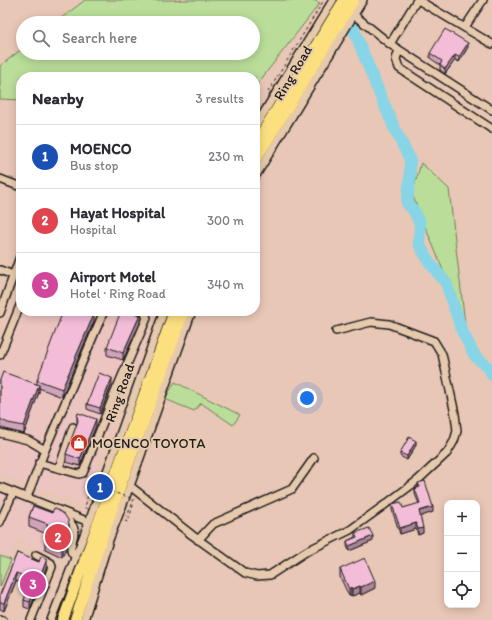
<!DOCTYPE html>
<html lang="en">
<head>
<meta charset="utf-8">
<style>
  body { margin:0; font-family:Itim,sans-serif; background:#f2f2f3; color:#2b2b33 }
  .controls { position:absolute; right:12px; bottom:12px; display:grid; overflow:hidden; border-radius:8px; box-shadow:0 2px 10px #0003 }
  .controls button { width:36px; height:36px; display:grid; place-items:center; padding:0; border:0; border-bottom:1px solid #e1e1e2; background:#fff; color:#2b2b33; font:20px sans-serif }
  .you { position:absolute; left:307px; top:398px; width:14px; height:14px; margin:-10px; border:3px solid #fff; border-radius:50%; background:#1a73e8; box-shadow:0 0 0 6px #1a73e833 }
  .badge { display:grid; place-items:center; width:26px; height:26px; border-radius:50%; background:#0f766e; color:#fff; font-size:13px; font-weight:700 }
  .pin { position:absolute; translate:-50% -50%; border:2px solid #fff; box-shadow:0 1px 4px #0006 }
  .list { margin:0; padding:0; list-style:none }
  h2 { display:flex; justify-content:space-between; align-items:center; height:52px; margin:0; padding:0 16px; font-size:17px }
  h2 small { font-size:13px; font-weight:400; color:#7c7c81 }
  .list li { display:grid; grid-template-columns:26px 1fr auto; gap:12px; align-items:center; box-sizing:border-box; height:64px; padding:0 16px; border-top:1px solid #e1e1e2 }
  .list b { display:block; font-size:15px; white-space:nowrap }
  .list p { margin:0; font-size:13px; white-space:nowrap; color:#7c7c81 }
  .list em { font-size:13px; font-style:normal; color:#7c7c81 }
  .icon { flex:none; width:22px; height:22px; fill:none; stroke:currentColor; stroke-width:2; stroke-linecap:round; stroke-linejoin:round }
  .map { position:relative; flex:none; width:492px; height:620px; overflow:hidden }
  .search { position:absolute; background:#fff; box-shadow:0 2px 10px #0003; left:16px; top:16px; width:244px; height:44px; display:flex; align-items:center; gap:10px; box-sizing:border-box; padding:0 14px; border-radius:22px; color:#7c7c81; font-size:15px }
  .panel { position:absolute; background:#fff; box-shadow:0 2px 10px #0003; left:16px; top:72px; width:244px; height:244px; border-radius:16px }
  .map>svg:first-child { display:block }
</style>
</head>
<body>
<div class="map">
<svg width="492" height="620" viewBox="0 0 492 620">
  <rect width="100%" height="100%" fill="#e9c7b6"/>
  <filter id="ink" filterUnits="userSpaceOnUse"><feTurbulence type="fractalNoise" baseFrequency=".025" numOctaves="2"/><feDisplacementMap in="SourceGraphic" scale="8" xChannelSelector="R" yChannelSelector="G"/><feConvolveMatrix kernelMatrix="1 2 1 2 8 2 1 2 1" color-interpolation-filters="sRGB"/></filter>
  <g filter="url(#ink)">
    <path fill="#ecc4c0" d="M21 293V311H157L82 505 0 474V353Z
      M0 491 53 511 71 518 75 522 65 558 16 540 10 556 0 554Z"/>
    <path fill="#bade99" stroke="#6b7d5a" d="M85 0H176L175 1 181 0H313L320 3 255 87V77H21V100L0 99V66L23 48V53H253V23H55Z
      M421 163 449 189 465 324 412 194Z
      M175 382 240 415 233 425 201 403 194 411 165 399Z
      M0 556 11 560 0 587Z"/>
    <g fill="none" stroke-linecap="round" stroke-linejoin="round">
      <path stroke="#87d5e6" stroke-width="12" d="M346 10 378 90 397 134 410 159V179L407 203 414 211 420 224 419 244 430 263 446 283 462 331 475 356 490 369 492 375"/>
      <defs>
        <path id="minor" d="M418 0 492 44
          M354 15 390 44 492 110
          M465 27 483 0
          M390 44 417 0
          M399 50 396 59 399 68 492 129
          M255 127 333 0
          M255 177 363 0
          M0 179 21 187
          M0 270 13 275
          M0 313 21 254
          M0 355 21 303
          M0 433 28 440 45 450 27 497
          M45 450 104 311
          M39 463 79 474 83 473 113 397 147 318 144 311
          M59 468 73 427
          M130 486 192 535 245 573 257 576 270 575 307 551 350 530 386 504 418 480 447 453 454 441 457 431 455 414 442 354 434 341 389 324 371 322 336 331
          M0 487 89 522
          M63 515C65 520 74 523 74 530 75 540 65 550 76 557
          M0 522 13 493
          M198 540 213 524 292 489 314 458
          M0 619 3 620
          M31 620 52 567 51 563 36 555
          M51 620 89 522 164 311
          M84 620 109 540 130 486 192 311"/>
        <path id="highway" d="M255 144 344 0
          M255 161 354 0
          M63 620 174 311
          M75 620 102 538 184 311"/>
      </defs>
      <use href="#minor" stroke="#1c1c1c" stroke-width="10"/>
      <use href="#highway" stroke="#1c1c1c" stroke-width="13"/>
      <path stroke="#1c1c1c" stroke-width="1" stroke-dasharray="3 3" stroke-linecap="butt" d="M268 92 324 0
        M255 113 261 103"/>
      <use href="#minor" stroke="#e7caad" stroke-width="7"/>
      <use href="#highway" stroke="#fce080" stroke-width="10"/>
      <path stroke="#1c1c1c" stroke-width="1" stroke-dasharray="3 3" stroke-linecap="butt" d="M89 490 85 508 88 509 97 487 134 499 125 521 128 522 134 502"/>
    </g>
    <path fill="#d1a3ba" stroke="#1c1c1c" d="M468 47 459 62 455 60 445 74 440 70V65L430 58V53Z
      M94 321 62 397 39 388V392L24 434 8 430 0 427V380L37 384V380Z
      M140 323 123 360 107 355V347Z
      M112 384 100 414 87 409V404Z
      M77 416 96 426 80 466 66 462V454L77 424Z
      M416 445 407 460 400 456V453Z
      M418 483 433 512 420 516 423 533 418 535 416 529 400 534 392 510V504L403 508 419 504 415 494V489L418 488Z
      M33 506 69 535 66 549 62 557 45 549V538L47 534 29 527V517Z
      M355 533 373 541 349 551 347 546V541L355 537Z
      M17 553 47 566 30 609 24 607V600L30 586 16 581 4 611 0 609V595Z
      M340 569 375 588 361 595 360 593 352 596 351 595 349 596 340 577Z"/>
    <path fill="#aa8497" stroke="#1c1c1c" d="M468 43V47L459 62V57Z
      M455 55V60L445 74V69Z
      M94 314V321L62 397V389Z
      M140 315V323L123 360V353Z
      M112 378V384L100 414V408Z
      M39 385V392L24 434V426Z
      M96 419V426L80 466V459Z
      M416 441V445L407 460V456Z
      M433 507V512L419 517V511Z
      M416 523V529L400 534V528Z
      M69 524V535L66 549 62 557V546Z
      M423 528V533L418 535V529Z
      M373 536V541L349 551V546Z
      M47 559V566L30 609V602Z
      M16 573V581L4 611V603Z
      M375 581V588L361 595V587Z
      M360 586V593L352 596V589Z
      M351 587V595L349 596V589Z"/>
    <path fill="#f3bdd8" stroke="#1c1c1c" d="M445 29 468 43 459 57 455 55 445 69 440 65 442 61 430 53Z
      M63 311H87L94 314 62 389 37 380Z
      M121 311H127L140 315 123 353 107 347Z
      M3 372 39 385 24 426 8 423 0 419V380Z
      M99 373 112 378 100 408 87 404Z
      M78 413 96 419 80 459 66 454 78 421 77 416Z
      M409 437 416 441 407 456 400 453Z
      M425 481 433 507 419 511 423 528 418 529 416 523 400 528 392 504 401 502 403 508 420 503 415 489 420 487 418 483Z
      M33 506 52 513 54 508 64 514 68 520 69 524 66 538 62 546 45 538 49 528 47 527 48 524 29 517Z
      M369 528 373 536 349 546 347 541 357 537 355 533Z
      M17 553 39 562 41 556 47 559 30 602 24 600 32 579 16 573 4 603 0 602V595Z
      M365 558 375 581 361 587 360 586 352 589 351 587 349 589 340 569Z"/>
  </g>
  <defs>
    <symbol id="shop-disc" viewBox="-11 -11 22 22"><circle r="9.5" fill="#c8321e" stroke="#e7caad"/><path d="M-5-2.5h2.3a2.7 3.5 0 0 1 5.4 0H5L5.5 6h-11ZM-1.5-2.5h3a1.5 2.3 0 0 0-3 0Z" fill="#fff"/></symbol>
  </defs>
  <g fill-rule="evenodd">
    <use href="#shop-disc" x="69" y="433" width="20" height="20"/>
  </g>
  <g text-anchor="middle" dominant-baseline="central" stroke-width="4" stroke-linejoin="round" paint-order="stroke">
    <g font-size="14" fill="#1c1c1c" stroke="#e7caad">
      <text transform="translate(293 73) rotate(-59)">Ring Road</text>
      <text transform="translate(120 393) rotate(-70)">Ring Road</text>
    </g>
    <g font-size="14" fill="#1c1c1c" stroke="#e7caad" text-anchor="start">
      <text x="92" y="443">MOENCO TOYOTA</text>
    </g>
  </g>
</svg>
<div class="controls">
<button>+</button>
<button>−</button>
<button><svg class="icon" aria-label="locate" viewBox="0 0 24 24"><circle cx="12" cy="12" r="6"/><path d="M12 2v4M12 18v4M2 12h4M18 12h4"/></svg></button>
</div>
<div class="you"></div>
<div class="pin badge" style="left:100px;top:487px;background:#1a4fb4">1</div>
<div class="pin badge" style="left:58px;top:537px;background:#e0444e">2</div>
<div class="pin badge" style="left:33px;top:584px;background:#d1479c">3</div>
<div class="search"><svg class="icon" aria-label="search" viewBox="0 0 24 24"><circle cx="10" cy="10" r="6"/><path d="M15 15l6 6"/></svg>Search here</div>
<section class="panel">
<h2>Nearby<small>3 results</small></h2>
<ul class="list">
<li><span class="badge" style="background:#1a4fb4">1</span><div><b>MOENCO</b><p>Bus stop</p></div><em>230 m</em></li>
<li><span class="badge" style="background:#e0444e">2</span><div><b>Hayat Hospital</b><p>Hospital</p></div><em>300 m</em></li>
<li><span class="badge" style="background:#d1479c">3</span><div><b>Airport Motel</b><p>Hotel · Ring Road</p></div><em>340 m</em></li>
</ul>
</section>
</div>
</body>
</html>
